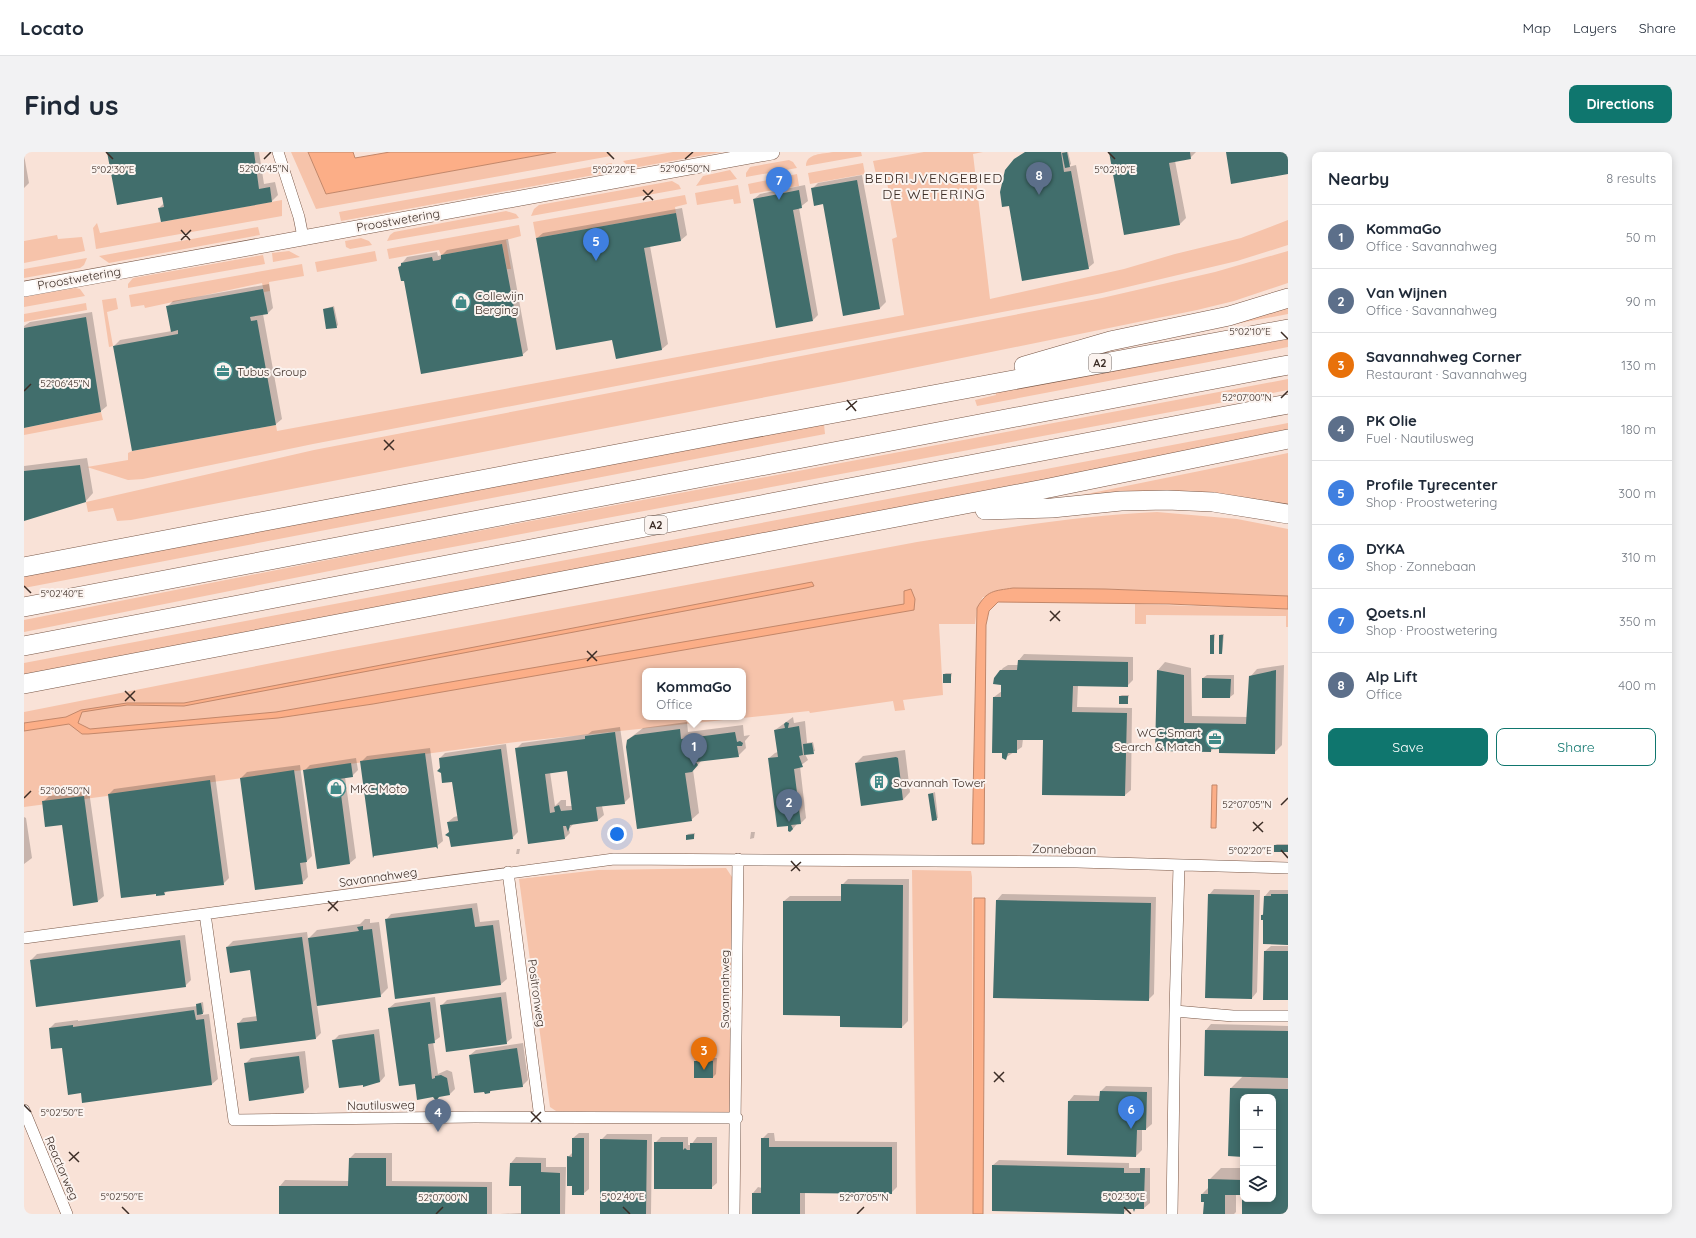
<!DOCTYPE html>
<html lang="en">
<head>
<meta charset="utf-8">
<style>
  body { margin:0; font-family:Quicksand,sans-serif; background:#f2f2f3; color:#1f2937 }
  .controls { position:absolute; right:12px; bottom:12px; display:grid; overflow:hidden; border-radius:8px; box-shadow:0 2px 10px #0003 }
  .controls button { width:36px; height:36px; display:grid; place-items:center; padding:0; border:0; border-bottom:1px solid #e0e1e3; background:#fff; color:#1f2937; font:20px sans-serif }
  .you { position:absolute; left:593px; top:682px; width:14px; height:14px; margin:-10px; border:3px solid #fff; border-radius:50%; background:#1a73e8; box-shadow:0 0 0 6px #1a73e833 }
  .badge { display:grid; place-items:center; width:26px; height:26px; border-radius:50%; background:#0f766e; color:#fff; font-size:13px; font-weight:700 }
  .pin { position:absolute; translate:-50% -33px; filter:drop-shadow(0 1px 2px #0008) }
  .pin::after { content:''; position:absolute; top:21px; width:14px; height:12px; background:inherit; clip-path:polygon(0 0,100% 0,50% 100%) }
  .popup { position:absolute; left:618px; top:516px; width:104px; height:52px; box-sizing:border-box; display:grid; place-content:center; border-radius:8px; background:#fff; filter:drop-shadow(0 1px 3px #0005); font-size:13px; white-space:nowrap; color:#747a83 }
  .popup b { font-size:15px; color:#1f2937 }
  .popup::after { content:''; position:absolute; left:50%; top:100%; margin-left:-8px; border:8px solid transparent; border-top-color:#fff }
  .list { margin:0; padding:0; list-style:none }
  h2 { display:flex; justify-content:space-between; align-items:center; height:52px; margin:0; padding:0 16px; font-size:17px }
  h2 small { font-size:13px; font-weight:400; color:#747a83 }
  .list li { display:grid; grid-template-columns:26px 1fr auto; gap:12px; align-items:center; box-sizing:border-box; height:64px; padding:0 16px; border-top:1px solid #e0e1e3 }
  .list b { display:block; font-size:15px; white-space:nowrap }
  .list p { margin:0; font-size:13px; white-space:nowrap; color:#747a83 }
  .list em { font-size:13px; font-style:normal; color:#747a83 }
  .actions { display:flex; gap:8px; padding:12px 16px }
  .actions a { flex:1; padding:9px 0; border:1px solid #0f766e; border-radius:8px; text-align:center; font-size:14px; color:#0f766e }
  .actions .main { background:#0f766e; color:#fff }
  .icon { flex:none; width:22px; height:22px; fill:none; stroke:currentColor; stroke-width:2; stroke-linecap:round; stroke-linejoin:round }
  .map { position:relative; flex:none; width:1264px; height:1062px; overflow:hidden; border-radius:8px }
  header { display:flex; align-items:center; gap:24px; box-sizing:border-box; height:56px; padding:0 20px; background:#fff; border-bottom:1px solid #e0e1e3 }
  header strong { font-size:19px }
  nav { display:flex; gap:22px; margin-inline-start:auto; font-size:14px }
  .intro { display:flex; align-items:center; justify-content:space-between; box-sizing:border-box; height:96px; padding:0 24px }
  h1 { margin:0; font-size:28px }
  .button { padding:10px 18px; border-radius:8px; background:#0f766e; color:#fff; font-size:14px; font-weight:700 }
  main { display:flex; gap:24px; padding:0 24px }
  aside { flex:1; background:#fff; border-radius:8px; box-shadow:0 2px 10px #0003 }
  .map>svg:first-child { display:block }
</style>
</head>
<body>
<header>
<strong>Locato</strong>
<nav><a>Map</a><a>Layers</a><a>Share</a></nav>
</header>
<div class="intro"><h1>Find us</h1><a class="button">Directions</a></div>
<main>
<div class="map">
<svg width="1264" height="1062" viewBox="0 0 1264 1062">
  <rect width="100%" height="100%" fill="#f9e2d7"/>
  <path fill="#f6c3aa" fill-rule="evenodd" d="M267 0H284L302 42 532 0H586L587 4 292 57Z
    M649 0H697L609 16 605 15 599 9Z
    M809 0H837L838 4 782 14C782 1 799 2 809 0Z
    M900 0H959L949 2 966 147 1100 117 1151 102 1217 86 1264 68V93L1213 109 1078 141 289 292 119 327 104 328 63 315 104 308V301L108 299 252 273 253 279 880 163 868 87 873 85 862 25 853 27 849 9Z
    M765 8 769 10 773 16 722 25V21L726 15Z
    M588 11 585 19 581 21 317 69 315 60Z
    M839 11 841 22 786 32 784 21Z
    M706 18 713 27 672 34 679 24Z
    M773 22 775 34 726 42 724 32Z
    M648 29 655 33 657 37 507 64 510 57 515 53Z
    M714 33 717 51 710 52 709 47 673 53 671 41Z
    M661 43 663 52 651 55 652 61 512 86 509 70Z
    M258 48V64L72 97 69 76 73 71 76 81Z
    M482 59 492 62 495 66 363 89 366 83 370 80Z
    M495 73 497 84 482 88 487 117H483L478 92 417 103 415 98 365 107 363 97Z
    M234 75 236 83 85 111 75 104Z
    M33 83 34 87 58 85 61 99 0 111V89Z
    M337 86 345 89 348 93 326 97 322 95 321 89Z
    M265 99 276 105 249 110 248 101Z
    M351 99 353 109 293 120 291 110Z
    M1264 99V131L1210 149 1173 158 820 230 107 368 93 369 89 356 64 360 62 350 290 298 1078 146 1191 120Z
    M239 103 241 112 104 136V132L109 126Z
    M63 106 60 113 56 116 0 126V117Z
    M278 112 280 124 245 130 246 139 240 140 238 131 121 156 120 153 107 155 105 143Z
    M51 136 56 137 61 144 0 155V145Z
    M92 146 94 157 83 160 89 194 85 195 78 148Z
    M62 151 63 158 0 170V162Z
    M1264 155V162L1195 175Z
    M1264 187V195L953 254 951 248 972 243 971 238Z
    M1264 227V238L386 403 0 480V468L384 392Z
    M77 260 79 268 0 283V276Z
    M1264 271V279L1133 306 0 524V511Z
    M800 272 801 282 0 436V424Z
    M1264 301V356L1043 346Z
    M1133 360 1213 367 1264 377V444L1081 437 959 445 953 456 951 472H915L919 543 879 548 881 558 871 559 869 549 786 561 785 559 492 590 0 655V560L314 498 893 390C972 377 1052 364 1133 360ZM621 519H719V565H621Z
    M1111 452 1264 457V475H1262V464L1122 463V472H1111Z
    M702 716 708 725 707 960 532 959 526 955 495 727 574 718Z
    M888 718 947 719 948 725 949 1062H892Z"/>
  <path fill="#fcae87" stroke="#c2876a" d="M284 0H329L331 6 366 0H532L302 42Z
    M788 430 790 434 782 436 160 554 103 553 58 560 54 571 66 577 252 560 880 452V439L887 437 891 447 890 458 349 552 254 566 64 582H58L45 572 0 579V571L42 565 57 558 103 551H160Z
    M989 436 1081 437 1264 444V457L1145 452 974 450 965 459 962 473 960 692H948L953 456C963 438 970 439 989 436Z
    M1188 633H1193L1192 676H1187Z
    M950 746H961L959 1062H949Z"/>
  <path fill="#0003" fill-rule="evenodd" d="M84 0H235L240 32 251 30 254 43 248 49 135 56 140 51 139 44Z
    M1003 0H1044L1047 12 1044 15 1052 13 1070 111 1064 116Z
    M1086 0H1172L1166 6 1151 9 1162 66 1156 72 1101 82Z
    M0 3 5 31 0 36Z
    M838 23 862 150 856 156 820 163 800 51 788 37 794 31Z
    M781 33 784 49 775 56 794 163 789 168 730 47 736 42Z
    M658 56 663 83 657 88 626 94 644 192 638 197 592 206 589 187 513 86 519 81Z
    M484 87 504 198 498 203 381 127 375 115 383 105 413 100 414 104 418 103 423 98Z
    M245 132 249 156 244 161 239 162 258 267 252 272 109 298 90 194 96 188 148 179 143 155 149 149Z
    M310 154 314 173 312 175 300 157Z
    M68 160 83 254 77 259 0 275V174L6 170Z
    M63 306 69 341 62 349 0 368V314Z
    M1189 482H1191L1189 501 1187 483Z
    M1197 482H1200L1198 501 1196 483Z
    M1000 502 1109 505V528L1103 534 1054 533 1053 555 1108 556 1107 638 1101 643 1020 587H999L998 595 981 606 978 600 970 545 978 539V532L970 527 979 516 984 513H995V508Z
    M1141 510 1167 516 1168 564 1224 565 1226 525 1233 517 1260 513 1258 593 1250 601 1190 596 1187 599 1132 598 1134 518Z
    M922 521H928L926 530 920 522Z
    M1183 523H1210V542L1206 545H1179V526Z
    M1098 543H1105L1103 551 1096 544Z
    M769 565 770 571 781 569 783 591 789 590 791 599 781 602 784 608 776 614 782 666 777 671 773 672 768 678 745 606 751 601 754 600 751 578Z
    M663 570 664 580 719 573 720 584 726 583 721 589 722 596 714 604 678 608 669 618 675 661 667 668 603 595 606 586 619 576Z
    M596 575 606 645 600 651 578 654 580 663 574 668 550 671 545 677 546 681 540 687 505 691 492 597 498 591 564 582 568 579ZM544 618 549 654H542V648H537L531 654 526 620Z
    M482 592 494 680 488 686 426 680 424 670 430 665 434 664 429 628 417 616 416 606 421 601Z
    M406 596 419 689 413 694 337 610 343 604Z
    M881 598 886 640 879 648 832 611 839 604Z
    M332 606 334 618 328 624 321 625 332 706 326 711 294 715 281 618 286 613Z
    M276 613 288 704 282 710 284 725 278 731 217 626 223 620Z
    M191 623 205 726 199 732 143 739 140 742 85 642 90 637Z
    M65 639 80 744 74 749 39 672 19 650 25 644Z
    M911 640 914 666 912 667 906 642Z
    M0 665 2 666 8 706 0 712Z
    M727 680H731L730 686 726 687Z
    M671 681 670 686 663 683 664 682Z
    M1253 692H1264V699L1251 693Z
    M493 697H496L495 702H492Z
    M824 727H885L884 869 878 875 817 874V863L760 749 766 744H818V733Z
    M1190 737 1236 738 1233 840 1228 846 1185 743Z
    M1246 738H1264V792L1238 763 1240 761 1241 744Z
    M978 742 1132 745 1130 842 1124 848 970 845 973 748Z
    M453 751 456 770 475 768 483 827 477 832 362 768 367 762Z
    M341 767H346V771L355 770 364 836 356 844 293 853 297 881 291 887 214 872 219 866 233 864 227 817 203 795 209 789 283 780 284 787 293 778 336 772Z
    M161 783 167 828 161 834 7 808 13 802Z
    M1247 794H1264V847L1241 799Z
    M482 840 488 886 482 891 417 854 423 848Z
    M411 845 416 885 409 890 414 922 423 918 428 920 431 937 426 942 392 931 365 856 371 851Z
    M179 850 180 860 177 863 185 862 194 927 188 932 59 949 58 940 39 895 26 876 31 871 54 868V869L173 854 175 851Z
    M1187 872 1264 874V1062H1219V1047H1249V945H1219V1004L1207 936 1219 924 1181 923 1182 878Z
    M355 877 361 924 356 930 340 932 310 888 315 883Z
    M499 891 504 928 498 934 468 938 466 940 446 903 452 898Z
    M281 899 285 935 280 940 221 912 227 906Z
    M675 906H693L692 922 689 925 671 910Z
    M1082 934 1128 935V972L1122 977H1118V998L1112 1004 1045 949 1050 943 1077 944V939Z
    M555 981H565V1037L559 1042 549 1033 544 1005 549 1000V986Z
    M744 981H750L751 989 873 990V1035L867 1041 781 1040V1062H728L729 1041 734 1035 738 1036V987Z
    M583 982H628L627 1062H577V988Z
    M637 985H664V993H667L673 985H693V1031L687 1036 631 991Z
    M331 1001H368V1029L468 1030V1062H256V1034L261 1028 325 1029 326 1006Z
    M492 1005 522 1006V1015H542L541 1062H476L498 1061V1033L487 1011Z
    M975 1008 1105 1011V1016H1126V1051L1120 1056H1104L1100 1061 969 1013Z
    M1197 1016H1219V1042H1212V1060L1210 1062H1180L1181 1049 1178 1042 1185 1035V1028Z"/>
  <path fill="#416e6c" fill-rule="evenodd" d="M83 0H230L235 37 246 35 248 50 137 70 134 56 140 55 138 45 93 53Z
    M1001 0H1037L1040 20 1047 19 1065 117 998 129 985 54 978 55 976 40 981 18 990 7Z
    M1043 0 1046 15 1041 16 1038 1Z
    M1085 0H1166L1167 7 1145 11 1156 73 1100 83Z
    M1202 0H1264V22L1207 32Z
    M833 28 856 157 819 164 799 52 790 54 787 36Z
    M775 38 778 56 769 58 789 169 752 176 729 47Z
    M652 61 657 89 620 96 638 198 592 207 588 188 532 198 512 86Z
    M478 92 499 204 397 222 380 129H377L374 115 377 114V111L408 105 409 109 415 108 417 107V103Z
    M239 137 244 162 226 165 227 169 233 168 252 273 108 299 89 194 154 182V178L147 180 142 154Z
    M309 155 313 176 302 177 299 157Z
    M62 165 77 260 0 276V176Z
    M56 313 62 350 0 369V319Z
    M1186 483H1190V502H1186Z
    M1195 483H1199L1198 502H1195Z
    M994 508 1104 510V535L1049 534 1048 560 1103 561 1101 644 1018 643 1019 588H993V601H984L982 608 978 606V601H968L969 545H977V533L969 532 970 526 976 518H993Z
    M1133 518 1160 523V571L1222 572 1225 524 1252 518 1251 602 1195 601V597H1187V600L1131 599Z
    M919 522H927V531H919Z
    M1178 526 1207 527 1206 546H1178Z
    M1095 544H1104V552H1095Z
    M762 570 765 571 764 576 775 574 779 603 775 604 779 615 770 617 777 672 767 673 769 677 766 680 764 679V674L753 675 744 606 754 605 750 578 761 576 760 572Z
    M656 577 657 587 711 580 713 590 716 589 719 591 718 594H713L715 605 672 610 674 613 668 620 661 621 668 669 613 677 602 595 603 588 611 583Z
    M591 580 601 652 572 655 574 669 546 673 544 680 542 674H539L541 687 504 692 491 596 561 587V584ZM543 619 548 658 537 659 535 653 530 655 531 660 526 661 521 622Z
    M788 591 790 602 780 603 779 592Z
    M477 597 489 687 427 695 425 685 421 683 425 680 423 670 434 669 428 630 418 631 417 621 413 619 416 616 415 606Z
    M401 601 414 697 412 695 350 704 349 706 336 609Z
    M874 606 879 648 837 654 831 611 872 605Z
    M327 611 329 625 315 627 326 712 293 717 279 618Z
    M270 618 283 710 276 711 279 732 231 738 216 626Z
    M186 628 200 733 140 740 141 743 132 744V742L97 746 84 642Z
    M909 641 913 668 908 669 904 642Z
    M60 644 74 750 49 754 38 673 21 675 18 649Z
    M670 682V687L662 688V683Z
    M1250 693H1264V700H1250Z
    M817 732 879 733 878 876 816 875V864L759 863V749H817Z
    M1184 742 1230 743 1228 847 1181 846Z
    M1247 742H1264V793L1239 792V768H1237V763H1239L1240 744H1247Z
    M972 748 1127 751 1125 849 969 846Z
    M448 756 451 775 469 773 477 833 371 847 361 767Z
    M339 774V778L348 777 357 845 293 854 284 786 335 779 333 775Z
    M278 785 292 887 216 897 213 871 233 869 226 818 206 821 202 795Z
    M156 788 162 835 12 855 6 808Z
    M1240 799H1264V848H1239Z
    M477 845 483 892 422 900 416 853Z
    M406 850 411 891 404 892 408 927 411 926V924L417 923 423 926 426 943 415 945 412 949 409 945 393 948 391 932 375 934 364 856Z
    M177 851 179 862 173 863 172 852Z
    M170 858 172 868 180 867 188 933 58 951 57 941 44 943 38 896 27 897 25 876 49 873V875Z
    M1181 878 1264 879V926L1180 924Z
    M350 882 356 930 339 935V933L315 936 308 888Z
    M493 896 499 935 466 939V941L461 942 460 940 450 941 445 903Z
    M275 904 280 941 225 949 220 911Z
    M670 909H689V926H670Z
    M1206 936 1264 937V1062H1218V1047H1249V945H1219V1005L1204 1004Z
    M1076 939 1123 940 1122 978H1113L1112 1005 1043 1003 1044 949H1075Z
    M548 986H560V1043H548V1034H543V1004L548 1005Z
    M737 986H745V995H868V1042L776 1041V1062H728V1041H737Z
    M576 987 623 988 622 1062H576Z
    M630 990H659V998L661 996 663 998H666V991H688V1037H630Z
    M325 1006H362V1034L463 1035V1062H255V1034H324Z
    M486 1011H517V1020L536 1021V1062H497V1034H485Z
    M968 1013 1100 1016V1021H1116V1016H1121L1120 1048 1117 1049H1120V1057H1111L1110 1060 1109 1057H1100V1062L968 1059Z
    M1184 1027 1219 1028V1043H1201V1062H1179L1180 1050H1177V1042H1184Z"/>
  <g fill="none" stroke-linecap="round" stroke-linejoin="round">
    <defs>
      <path id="street" d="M254 0 275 65 279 85
        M484 720 516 966
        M181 762 210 968 451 965 713 966
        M0 786 590 707 1053 710 1264 716
        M1151 859 1209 864H1264
        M0 958 43 1062
        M710 1062 714 707
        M1148 1062 1151 859 1155 714"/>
      <path id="secondary" d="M0 137 748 0"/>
      <path id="highway" d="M1000 214 1086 189 1205 164 1264 146
        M961 358 1028 356 1097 349 1143 348 1189 350 1264 362
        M0 415 698 282 1264 177
        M0 455 1264 213
        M0 494 1264 252
        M0 532 1025 336 1264 287"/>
    </defs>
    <use href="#street" stroke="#785747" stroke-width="12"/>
    <use href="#secondary" stroke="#785747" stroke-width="16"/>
    <use href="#highway" stroke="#785747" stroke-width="20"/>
    <use href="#street" stroke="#fff" stroke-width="11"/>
    <use href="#secondary" stroke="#fff" stroke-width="15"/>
    <use href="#highway" stroke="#fff" stroke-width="19"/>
  </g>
  <path fill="none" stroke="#3c2d26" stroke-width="1.5" d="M82 0 89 7M583 0 590 7M1084 0 1091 7M240 7 247 0M661 7 669 0M619 38 629 48M619 48 629 38M157 78 166 88M157 88 167 78M1257 180 1264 187M0 239 7 232M1257 246 1264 239M823 248 832 259M822 258 833 249M360 288 370 298M360 298 370 288M0 434 7 441M1026 459 1036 469M1026 469 1036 459M563 499 573 509M563 509 573 499M101 539 111 549M101 549 111 539M0 646 7 639M1257 653 1264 646M1229 670 1239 680M1229 679 1239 670M1257 698 1264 706M767 709 776 719M767 719 777 710M304 749 314 759M304 759 314 749M970 920 980 930M970 930 980 920M0 953 7 960M507 960 517 970M507 970 517 960M45 1000 55 1010M45 1009 55 1000M98 1055 105 1062M599 1055 606 1062M1100 1055 1107 1062M412 1062 419 1055M833 1062 840 1055"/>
  <defs>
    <symbol id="shop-ring" viewBox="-11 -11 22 22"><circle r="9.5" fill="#fbf3ef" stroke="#418987" stroke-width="1.5"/><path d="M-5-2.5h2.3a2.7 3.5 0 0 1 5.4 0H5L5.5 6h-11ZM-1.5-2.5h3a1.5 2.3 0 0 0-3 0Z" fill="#418987"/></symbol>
    <symbol id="office-ring" viewBox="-11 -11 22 22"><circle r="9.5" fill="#fbf3ef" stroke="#418987" stroke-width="1.5"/><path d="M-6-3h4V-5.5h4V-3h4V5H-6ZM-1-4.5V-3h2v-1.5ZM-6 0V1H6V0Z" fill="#418987"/></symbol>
    <symbol id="building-ring" viewBox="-11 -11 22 22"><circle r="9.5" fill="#fbf3ef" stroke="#418987" stroke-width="1.5"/><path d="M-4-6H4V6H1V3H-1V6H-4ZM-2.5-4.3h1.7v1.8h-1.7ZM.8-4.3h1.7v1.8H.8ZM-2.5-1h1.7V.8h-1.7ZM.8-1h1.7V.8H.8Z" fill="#418987"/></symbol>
  </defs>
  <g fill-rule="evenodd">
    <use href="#shop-ring" x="426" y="139" width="22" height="22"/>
    <use href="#office-ring" x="188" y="208" width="22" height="22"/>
    <use href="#office-ring" x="1180" y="576" width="22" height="22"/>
    <use href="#building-ring" x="844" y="619" width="22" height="22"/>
    <use href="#shop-ring" x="301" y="625" width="22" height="22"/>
  </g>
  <g text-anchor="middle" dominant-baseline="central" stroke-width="4" stroke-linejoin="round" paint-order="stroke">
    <g fill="#fbf3ef" stroke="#756862" stroke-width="1">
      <rect x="1065" y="202" width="22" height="18" rx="3"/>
      <rect x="621" y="364" width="22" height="18" rx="3"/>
    </g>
    <g font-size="11" font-weight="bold" fill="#3c2d26">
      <text x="1076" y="211">A2</text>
      <text x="632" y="373">A2</text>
    </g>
    <g font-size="12" fill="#3c2d26" stroke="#fbf3ef">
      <text transform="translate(374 68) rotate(-10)">Proostwetering</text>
      <text transform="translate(55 126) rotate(-10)">Proostwetering</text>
      <text transform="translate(1040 697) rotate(1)">Zonnebaan</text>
      <text transform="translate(354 725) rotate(-8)">Savannahweg</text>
      <text transform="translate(700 837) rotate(-90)">Savannahweg</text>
      <text transform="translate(513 841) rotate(82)">Positronweg</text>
      <text transform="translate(357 953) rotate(-1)">Nautilusweg</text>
      <text transform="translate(38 1016) rotate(67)">Reactorweg</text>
    </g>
    <g font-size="12" fill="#3c2d26" stroke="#fbf3ef" text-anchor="start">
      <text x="451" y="143">Collewijn<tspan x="451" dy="14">Berging</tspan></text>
      <text x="213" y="219">Tubus Group</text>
      <text x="1177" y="580" text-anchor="end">WCC Smart<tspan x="1177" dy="14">Search &amp; Match</tspan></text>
      <text x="869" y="630">Savannah Tower</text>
      <text x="326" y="636">MKC Moto</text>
    </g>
    <g font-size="14" letter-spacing="1" fill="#3c2d26" stroke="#fbf3ef">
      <text x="910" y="26">BEDRIJVENGEBIED<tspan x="910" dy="16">DE WETERING</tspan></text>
    </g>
  </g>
  <g font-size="10" text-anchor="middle" fill="#3c2d26" stroke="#fbf3ef" stroke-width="4" stroke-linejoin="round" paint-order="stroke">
    <text x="240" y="20">52°06'45"N</text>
    <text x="661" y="20">52°06'50"N</text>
    <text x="89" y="21">5°02'30"E</text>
    <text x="590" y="21">5°02'20"E</text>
    <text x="1091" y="21">5°02'10"E</text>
    <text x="1226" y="183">5°02'10"E</text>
    <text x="41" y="235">52°06'45"N</text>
    <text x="1223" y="249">52°07'00"N</text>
    <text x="38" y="445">5°02'40"E</text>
    <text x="41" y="642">52°06'50"N</text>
    <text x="1223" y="656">52°07'05"N</text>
    <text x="1226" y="702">5°02'20"E</text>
    <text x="38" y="964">5°02'50"E</text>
    <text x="98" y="1048">5°02'50"E</text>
    <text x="599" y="1048">5°02'40"E</text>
    <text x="1100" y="1048">5°02'30"E</text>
    <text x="419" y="1049">52°07'00"N</text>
    <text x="840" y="1049">52°07'05"N</text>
  </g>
</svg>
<div class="controls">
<button>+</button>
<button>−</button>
<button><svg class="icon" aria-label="layers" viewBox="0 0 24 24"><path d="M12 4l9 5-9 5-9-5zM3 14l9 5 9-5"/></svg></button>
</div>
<div class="you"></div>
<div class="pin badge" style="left:670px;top:614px;background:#5c6f8a">1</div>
<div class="popup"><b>KommaGo</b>Office</div>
<div class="pin badge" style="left:765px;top:670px;background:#5c6f8a">2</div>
<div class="pin badge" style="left:680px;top:918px;background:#e8710a">3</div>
<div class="pin badge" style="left:414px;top:980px;background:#5c6f8a">4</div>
<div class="pin badge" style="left:572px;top:109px;background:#3f7fe0">5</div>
<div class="pin badge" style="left:1107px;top:977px;background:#3f7fe0">6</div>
<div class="pin badge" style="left:755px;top:48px;background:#3f7fe0">7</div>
<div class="pin badge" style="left:1015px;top:43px;background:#5c6f8a">8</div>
</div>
<aside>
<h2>Nearby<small>8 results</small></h2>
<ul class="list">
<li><span class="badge" style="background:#5c6f8a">1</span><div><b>KommaGo</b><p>Office · Savannahweg</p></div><em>50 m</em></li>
<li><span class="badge" style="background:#5c6f8a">2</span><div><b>Van Wijnen</b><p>Office · Savannahweg</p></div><em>90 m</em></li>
<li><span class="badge" style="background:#e8710a">3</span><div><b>Savannahweg Corner</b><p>Restaurant · Savannahweg</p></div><em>130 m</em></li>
<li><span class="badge" style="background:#5c6f8a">4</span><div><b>PK Olie</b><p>Fuel · Nautilusweg</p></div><em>180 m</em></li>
<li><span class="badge" style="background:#3f7fe0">5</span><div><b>Profile Tyrecenter</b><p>Shop · Proostwetering</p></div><em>300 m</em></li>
<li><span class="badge" style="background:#3f7fe0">6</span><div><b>DYKA</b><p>Shop · Zonnebaan</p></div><em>310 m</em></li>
<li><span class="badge" style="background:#3f7fe0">7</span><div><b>Qoets.nl</b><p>Shop · Proostwetering</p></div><em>350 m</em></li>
<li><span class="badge" style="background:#5c6f8a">8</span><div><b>Alp Lift</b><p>Office</p></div><em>400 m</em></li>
</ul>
<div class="actions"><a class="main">Save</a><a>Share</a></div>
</aside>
</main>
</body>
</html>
